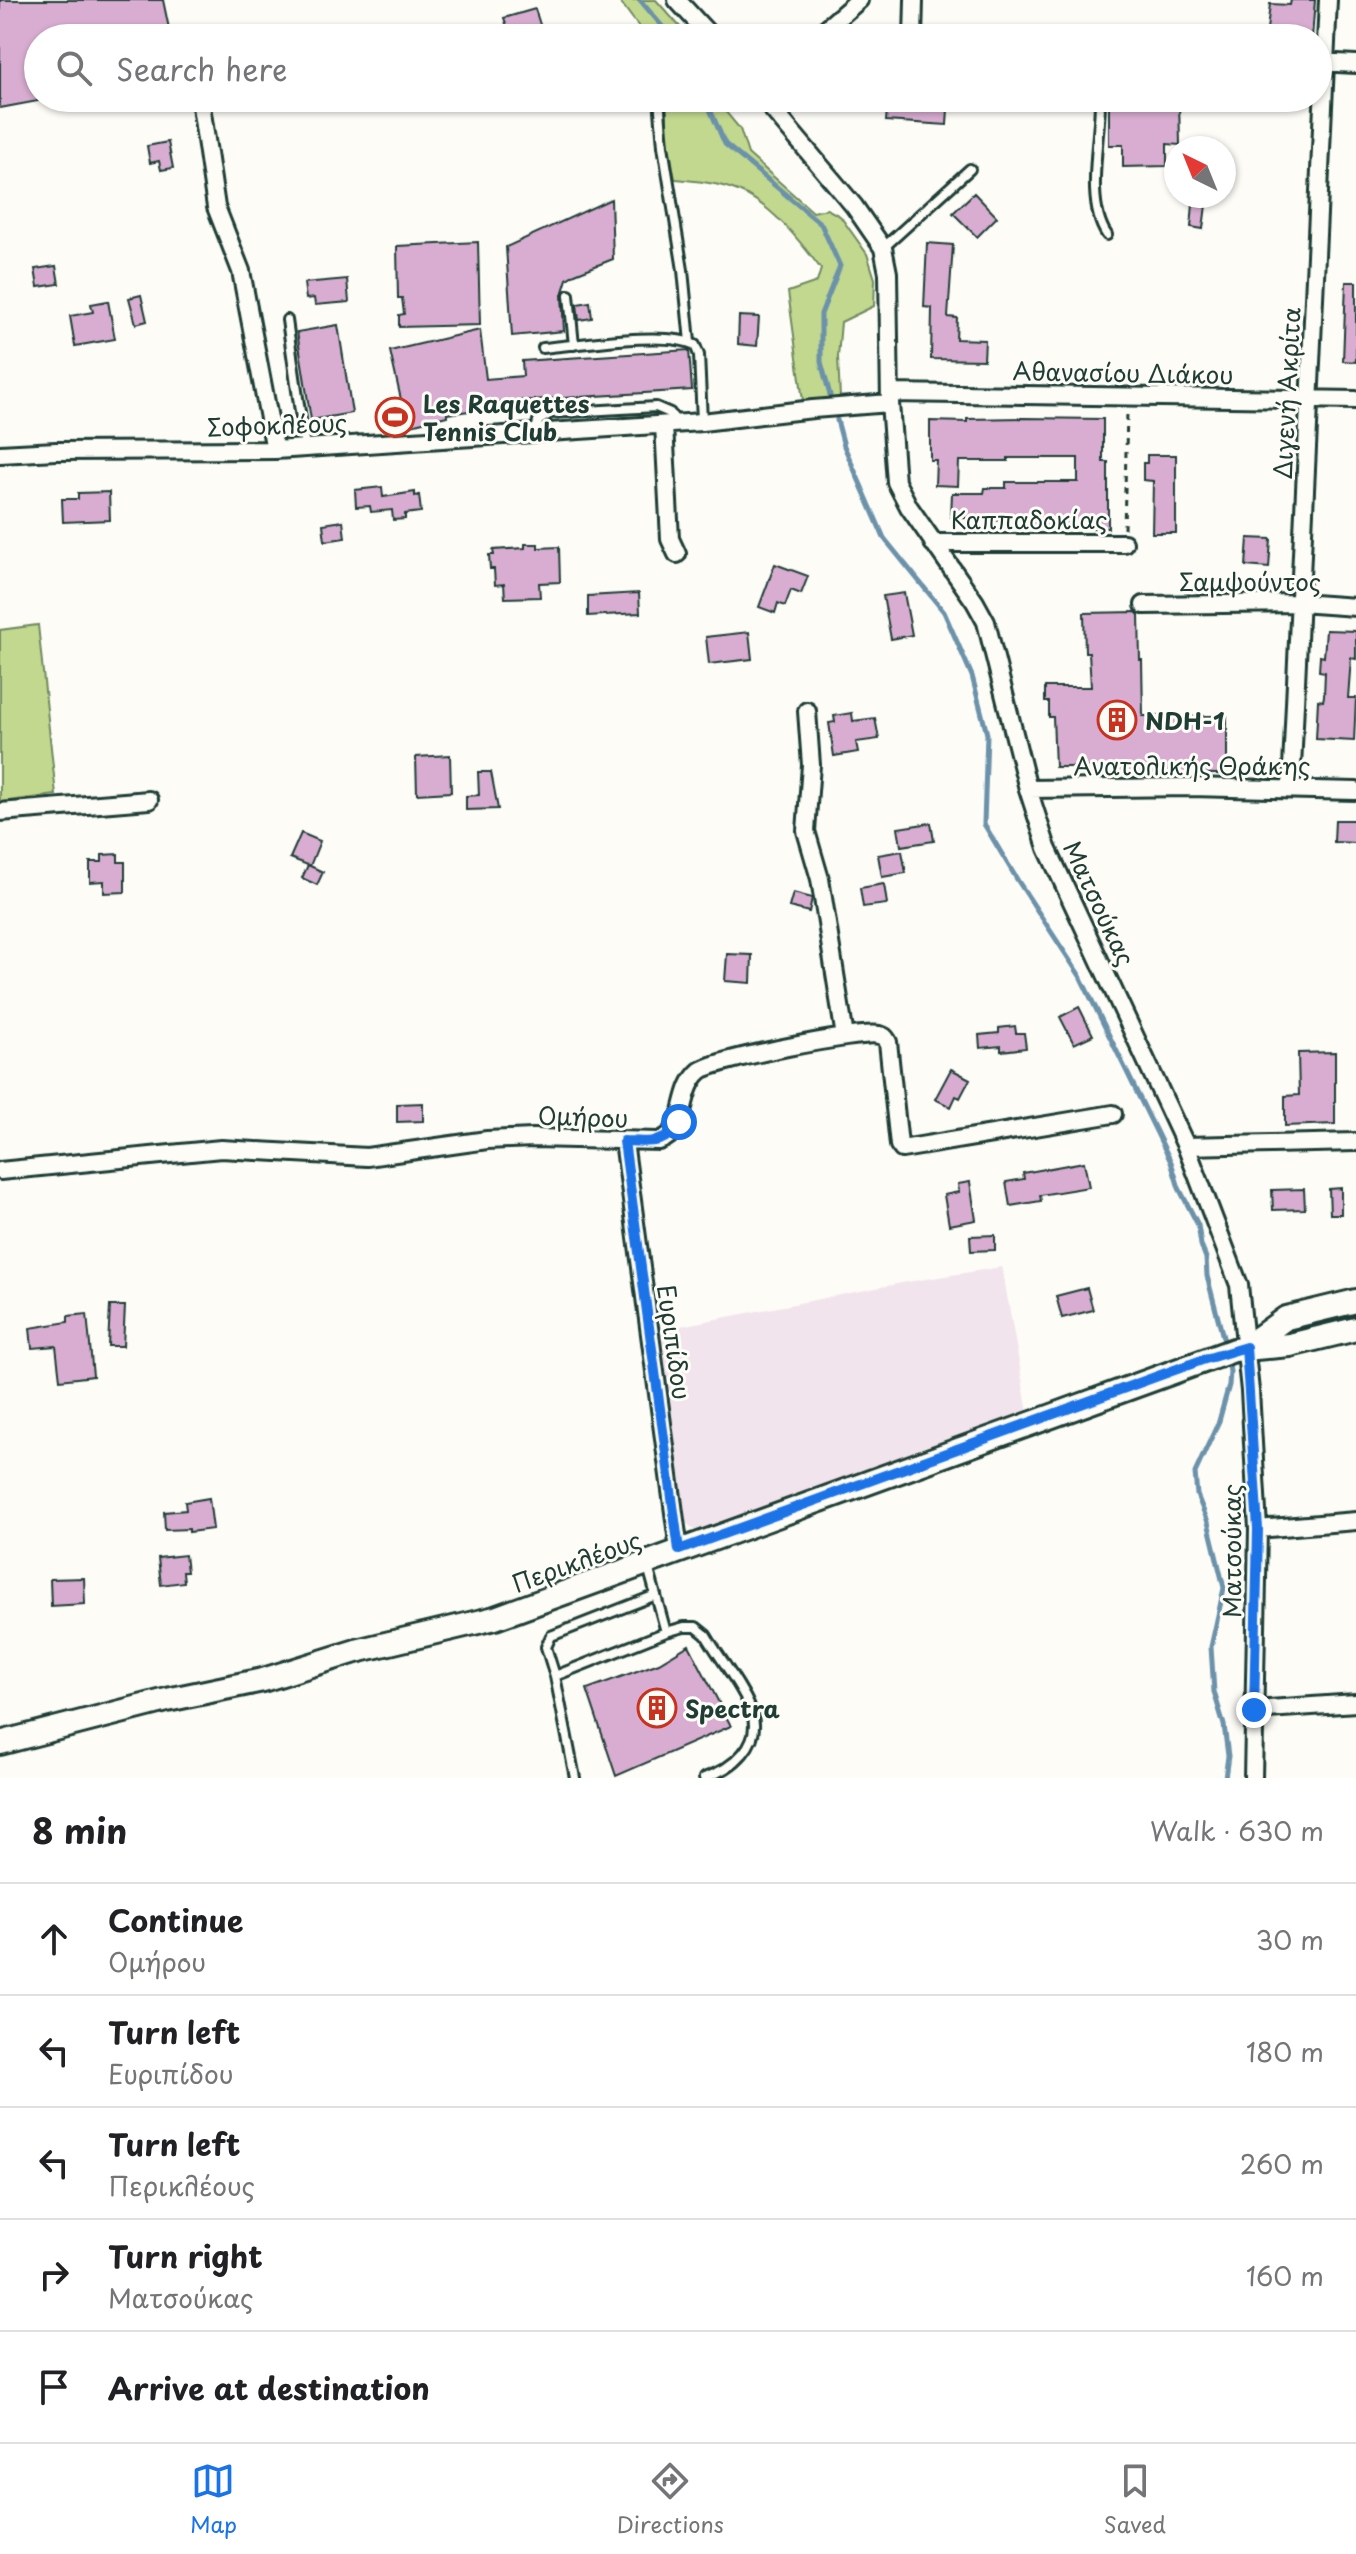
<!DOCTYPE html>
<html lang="en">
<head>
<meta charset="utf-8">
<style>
  body { margin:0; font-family:"Playpen Sans",sans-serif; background:#f6f6f6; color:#202124 }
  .compass { position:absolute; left:1164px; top:136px; width:72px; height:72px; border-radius:50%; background:#fff; box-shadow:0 2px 6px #0004; rotate:317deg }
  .stop { position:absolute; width:24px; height:24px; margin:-18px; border:6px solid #1a73e8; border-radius:50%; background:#fff }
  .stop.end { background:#1a73e8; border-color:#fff; box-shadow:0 2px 8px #0008 }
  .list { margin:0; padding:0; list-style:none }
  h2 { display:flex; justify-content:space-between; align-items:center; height:104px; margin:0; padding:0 32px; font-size:34px }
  h2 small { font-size:26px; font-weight:400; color:#757577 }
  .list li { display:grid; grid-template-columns:52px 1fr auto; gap:24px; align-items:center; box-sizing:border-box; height:112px; padding:0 32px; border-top:2px solid #e0e0e0 }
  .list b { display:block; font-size:30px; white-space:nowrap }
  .list p { margin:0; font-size:26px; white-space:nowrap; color:#757577 }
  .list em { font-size:26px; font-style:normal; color:#757577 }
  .icon { flex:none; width:44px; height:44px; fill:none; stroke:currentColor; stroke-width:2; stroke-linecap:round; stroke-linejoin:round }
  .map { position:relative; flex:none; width:1356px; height:1778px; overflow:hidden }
  .search { position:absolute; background:#fff; box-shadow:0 2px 6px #0004; left:24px; right:24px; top:24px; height:88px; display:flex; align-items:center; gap:20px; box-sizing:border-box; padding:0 28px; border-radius:44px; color:#757577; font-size:30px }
  .sheet { height:664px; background:#fff }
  nav { display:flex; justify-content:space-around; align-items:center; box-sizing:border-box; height:112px; border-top:2px solid #e0e0e0; background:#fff; font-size:22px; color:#757577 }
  nav a { display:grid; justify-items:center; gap:4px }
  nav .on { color:#1a73e8 }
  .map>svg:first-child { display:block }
</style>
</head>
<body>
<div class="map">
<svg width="1356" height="1778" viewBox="0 0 1356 1778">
  <rect width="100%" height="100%" fill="#fdfcf7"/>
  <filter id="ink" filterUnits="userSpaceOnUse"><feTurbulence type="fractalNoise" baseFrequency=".0125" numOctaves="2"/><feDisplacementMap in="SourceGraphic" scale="16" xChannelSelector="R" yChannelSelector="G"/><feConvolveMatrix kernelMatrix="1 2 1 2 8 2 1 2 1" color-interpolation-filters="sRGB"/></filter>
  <g filter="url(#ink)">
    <path fill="#f2e4ec" d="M1002 1267 1028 1413 697 1533 684 1520 655 1331 907 1282Z"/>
    <path fill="#c1d88e" stroke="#708a61" stroke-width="2" d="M619 0H656L690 38H647Z
      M667 98H720V105L740 129 748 154 813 212 827 209 840 216 867 254 875 279 874 306 841 322 838 357 840 398 803 401 788 292 817 282 821 269C800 241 771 204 738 191 718 183 696 181 675 179L667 134Z
      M38 625 56 795 0 802V630Z"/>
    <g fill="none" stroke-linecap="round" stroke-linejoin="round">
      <path stroke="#6c92aa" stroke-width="5" d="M640 0 672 38
        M705 98 725 144 821 224 840 266 821 314V362L830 395
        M837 420 844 446 884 538 944 612 972 676 987 734 984 824 1018 881 1080 976 1171 1162 1179 1188 1198 1225 1201 1245 1206 1258 1207 1276 1225 1345
        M1225 1778 1228 1756 1224 1725 1214 1692 1211 1647 1224 1588 1208 1522 1197 1495 1195 1473 1219 1421 1229 1385 1230 1372 1228 1359"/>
    </g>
    <path fill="#d8add1" stroke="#1f3d34" stroke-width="2" d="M0 0H163L171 38H38V101L0 108Z
      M1291 0H1315L1312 38H1266L1270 4 1290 5Z
      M535 9 543 34 531 38H511L504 18Z
      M888 98H960L959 110 948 109 947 125 886 121Z
      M1179 98 1180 145 1167 144V166L1123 167V145H1109V99Z
      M168 142 173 168 161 170 159 161 150 163 147 146Z
      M974 193 997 217 977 237 953 213Z
      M611 199 613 259 575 274 567 279 562 295 564 331 512 336 506 247Z
      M1193 204 1206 205 1203 229 1191 227Z
      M478 242 480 325 399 327V315L404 314 402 298H398L397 246Z
      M927 243 953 245 948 317 957 318 956 339 985 340 984 360 931 359 932 308 924 307Z
      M56 266 59 284 38 287 35 269Z
      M347 279 349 302 315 305 314 298 306 299 304 283Z
      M1346 282H1356V362L1343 361Z
      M141 295 147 321 136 324 129 298Z
      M108 301 115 339 75 346 70 316 93 312 91 304Z
      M590 302 592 318 579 320 577 304Z
      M739 316 759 317 757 346 738 344Z
      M338 325 352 413 311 420 297 332Z
      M480 330 486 379 523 376 522 361 689 350 692 390 499 402 500 407 447 414V416L407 426 390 351Z
      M1023 418 1103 419V462H1108V528L1005 527V521L951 517 952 493H984L985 488H1006V482H1078V458H1008V461H959L958 486 935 485 936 460H930V421L967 422V419Z
      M1147 455H1176V533H1152L1153 481 1143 480V463H1147Z
      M382 487 383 497 415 492V496L419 495 421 512 405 514V519L393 520 392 510 371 512 370 506 356 507 355 490Z
      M109 492 110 520 63 522 62 499H78V493Z
      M343 521 345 538 325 541 323 524Z
      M1248 538 1271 539 1269 568 1246 566Z
      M525 544H538V548L559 547 560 582 539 583 540 597 505 598 504 584 495 585 494 569H490L489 555H494L493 550 525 548Z
      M775 564 808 576 801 594 791 590 785 606 778 603 775 613 759 607Z
      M639 593 640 613 588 616V596Z
      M904 593 912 635 891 639 883 596Z
      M1136 612 1139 615 1140 660H1142L1143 716H1227V774H1092V767H1055L1053 717H1049V702H1045V687H1091L1089 652H1085L1084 613Z
      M1326 630 1356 631V659L1351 658 1348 698H1356L1354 741 1316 739 1318 700 1323 701 1324 696 1325 672 1319 671 1320 656 1324 657Z
      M749 632 752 659 709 664 706 637Z
      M852 713 853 721 875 718 879 739 856 742 858 752 834 756 829 723 835 722 834 716Z
      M450 755 451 792 417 794 416 757Z
      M478 772H491L498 809 466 810V796L479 795Z
      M1335 820H1356V843L1334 842Z
      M931 823 934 841 901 846 898 828Z
      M301 833 320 841 310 866 290 858Z
      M902 851 906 873 882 877 878 855Z
      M118 854V862H125V892L104 893V881L90 882V862H102V855Z
      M308 865 323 872 317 885 302 878Z
      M884 884 887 904 863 907 860 888Z
      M793 893 812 898 809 912 789 907Z
      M727 954 752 955 751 983 725 981Z
      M1079 1007 1093 1035 1074 1044 1060 1017Z
      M1015 1026 1016 1033H1024L1026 1048 1001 1051V1046L980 1048 979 1035 999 1033V1028Z
      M1335 1052V1124L1285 1126V1096L1299 1095 1298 1053Z
      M951 1069 970 1079 960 1098 956 1096 951 1107 935 1099Z
      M423 1103V1121L397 1122V1104Z
      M1084 1162 1089 1187 1040 1195 1041 1201 1010 1206 1006 1182 1024 1179 1023 1173Z
      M970 1182 976 1220 949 1225 944 1195 959 1192 958 1184Z
      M1341 1188V1214H1330L1329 1189Z
      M1304 1189 1305 1209 1273 1210 1272 1190Z
      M995 1235V1250L971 1251 970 1236Z
      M1087 1288 1093 1310 1062 1318 1056 1296Z
      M110 1306H125L123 1346H108Z
      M87 1314 93 1376 60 1380 56 1346 32 1348 30 1328 68 1322V1316Z
      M209 1498 213 1529 189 1532V1529L165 1530 164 1512 186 1510 185 1502Z
      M185 1555 187 1572H183L184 1582 161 1585 158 1558Z
      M84 1578 85 1604 51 1606 50 1579Z
      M689 1645 731 1726 616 1776 587 1689 659 1663Z"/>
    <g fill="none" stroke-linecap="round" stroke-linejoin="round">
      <defs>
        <path id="lane" d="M659 98 663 146 683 270 690 342
          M1100 98C1101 137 1084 201 1107 235
          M883 248 970 169
          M569 295 574 345
          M287 320 305 447
          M543 348C578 345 667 330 695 345L699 355 702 421
          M536 433 538 421 551 413 656 407 670 413 677 423
          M647 1563 666 1632
          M555 1676 666 1632 684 1627H696L706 1635C718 1656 744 1689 751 1710 764 1744 732 1769 704 1778
          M575 1778 555 1676 546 1647 551 1636 656 1595"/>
        <path id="street" d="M677 0 712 38
          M815 38 859 0
          M913 38 914 0
          M1318 62 1356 64
          M763 98 854 206 883 248 888 273 890 403 896 482 909 507 975 602 986 622 1028 789 1047 848 1186 1146 1239 1285 1250 1391 1258 1529 1253 1778
          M200 99 216 207 241 271 275 450
          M890 393 1356 400
          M664 425 670 539 677 554
          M0 454 56 451 275 450 702 422 813 409 890 403
          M933 543H1124
          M1144 605 1299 603 1356 607
          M807 711 811 765 806 831 820 879 845 1037
          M1028 789 1191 787 1356 791
          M1291 789 1328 0
          M0 812 149 800
          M624 1141 679 1550
          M1186 1146 1356 1142
          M0 1171 221 1149 367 1157 487 1140 533 1138 659 1141C690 1130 677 1091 700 1071 712 1060 863 1030 879 1035 885 1036 885 1037 888 1042L899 1145 902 1149 1113 1114
          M1258 1529 1356 1521
          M1254 1710 1356 1703"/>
        <path id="secondary" d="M1246 1347 1286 1318 1356 1301
          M0 1743 167 1700 263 1680 356 1651 495 1618 1234 1350 1290 1345 1356 1329"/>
      </defs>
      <use href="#lane" stroke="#1f3d34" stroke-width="14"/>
      <use href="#street" stroke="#1f3d34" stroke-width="22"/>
      <use href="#secondary" stroke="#1f3d34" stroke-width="28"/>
      <path stroke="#1f3d34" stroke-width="3" stroke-dasharray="6 6" stroke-linecap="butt" d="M1124 529 1127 412"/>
      <use href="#lane" stroke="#fdfcf7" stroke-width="8"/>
      <use href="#street" stroke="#fdfcf7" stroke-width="16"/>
      <use href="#secondary" stroke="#fdfcf7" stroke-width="22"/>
    </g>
  </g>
  <g fill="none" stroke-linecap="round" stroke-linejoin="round" filter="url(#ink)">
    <path stroke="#1a73e8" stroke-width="10" d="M679 1122C668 1146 646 1142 624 1141L679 1550 1202 1360 1246 1347 1258 1529 1254 1710"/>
  </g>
  <defs>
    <symbol id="stadium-ring" viewBox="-11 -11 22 22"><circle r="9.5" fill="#fdfcf7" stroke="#c8321e" stroke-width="1.5"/><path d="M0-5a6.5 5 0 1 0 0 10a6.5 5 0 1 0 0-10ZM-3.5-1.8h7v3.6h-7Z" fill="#c8321e"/></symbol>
    <symbol id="building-ring" viewBox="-11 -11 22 22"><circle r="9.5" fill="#fdfcf7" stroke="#c8321e" stroke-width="1.5"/><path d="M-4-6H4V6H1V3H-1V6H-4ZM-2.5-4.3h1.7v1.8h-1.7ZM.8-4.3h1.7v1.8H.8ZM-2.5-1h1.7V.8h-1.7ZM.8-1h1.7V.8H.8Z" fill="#c8321e"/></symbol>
  </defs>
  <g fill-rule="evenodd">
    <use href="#stadium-ring" x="373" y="395" width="44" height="44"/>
    <use href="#building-ring" x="1095" y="698" width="44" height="44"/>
    <use href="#building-ring" x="635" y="1686" width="44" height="44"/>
  </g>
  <g text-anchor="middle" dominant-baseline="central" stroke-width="6" stroke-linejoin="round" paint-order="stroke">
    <g font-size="24" fill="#1f3d34" stroke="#fdfcf7">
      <text transform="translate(1123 372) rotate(1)">Αθανασίου Διάκου</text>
      <text transform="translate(1286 393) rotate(-87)">Διγενή Ακρίτα</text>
      <text transform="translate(277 424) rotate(-2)">Σοφοκλέους</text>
      <text x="1029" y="519">Καππαδοκίας</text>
      <text x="1250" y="581">Σαμψούντος</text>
      <text x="1192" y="765">Ανατολικής Θράκης</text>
      <text transform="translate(1100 903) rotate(65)">Ματσούκας</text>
      <text transform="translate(583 1116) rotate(2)">Ομήρου</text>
      <text transform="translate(675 1342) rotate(82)">Ευριπίδου</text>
      <text transform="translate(1231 1551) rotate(-90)">Ματσούκας</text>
      <text transform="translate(576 1561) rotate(-20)">Περικλέους</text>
    </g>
    <g font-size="24" font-weight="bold" fill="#1f3d34" stroke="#fdfcf7" text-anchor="start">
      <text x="423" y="403">Les Raquettes<tspan x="423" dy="28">Tennis Club</tspan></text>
      <text x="1145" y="720">NDH-1</text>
      <text x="685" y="1708">Spectra</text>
    </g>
  </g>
</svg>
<svg class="compass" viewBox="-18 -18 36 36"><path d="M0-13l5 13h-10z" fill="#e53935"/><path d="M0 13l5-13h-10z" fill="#757577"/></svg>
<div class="stop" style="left:679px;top:1122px"></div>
<div class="stop end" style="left:1254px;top:1710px"></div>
<div class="search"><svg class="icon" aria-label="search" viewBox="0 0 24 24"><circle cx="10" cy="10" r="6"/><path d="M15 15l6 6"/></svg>Search here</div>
</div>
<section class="sheet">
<h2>8 min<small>Walk · 630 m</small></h2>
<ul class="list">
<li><svg class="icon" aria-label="ahead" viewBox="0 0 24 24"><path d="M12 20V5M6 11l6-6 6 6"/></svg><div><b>Continue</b><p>Ομήρου</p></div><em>30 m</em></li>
<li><svg class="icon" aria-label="left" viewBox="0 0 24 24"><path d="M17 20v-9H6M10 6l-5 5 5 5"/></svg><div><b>Turn left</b><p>Ευριπίδου</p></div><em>180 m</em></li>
<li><svg class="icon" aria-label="left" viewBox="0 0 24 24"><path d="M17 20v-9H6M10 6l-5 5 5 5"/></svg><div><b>Turn left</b><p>Περικλέους</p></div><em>260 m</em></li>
<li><svg class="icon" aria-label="right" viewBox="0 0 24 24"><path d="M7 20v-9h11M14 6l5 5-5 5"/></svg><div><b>Turn right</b><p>Ματσούκας</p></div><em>160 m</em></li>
<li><svg class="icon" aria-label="arrive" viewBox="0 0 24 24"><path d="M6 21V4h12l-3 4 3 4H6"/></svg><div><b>Arrive at destination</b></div></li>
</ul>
</section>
<nav>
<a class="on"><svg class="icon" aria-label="map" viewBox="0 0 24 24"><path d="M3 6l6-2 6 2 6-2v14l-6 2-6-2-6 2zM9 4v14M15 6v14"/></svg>Map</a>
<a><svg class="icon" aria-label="directions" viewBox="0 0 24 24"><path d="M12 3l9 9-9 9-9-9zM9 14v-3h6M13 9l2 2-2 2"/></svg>Directions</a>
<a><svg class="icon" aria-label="saved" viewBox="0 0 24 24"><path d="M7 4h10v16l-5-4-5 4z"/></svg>Saved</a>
</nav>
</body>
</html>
